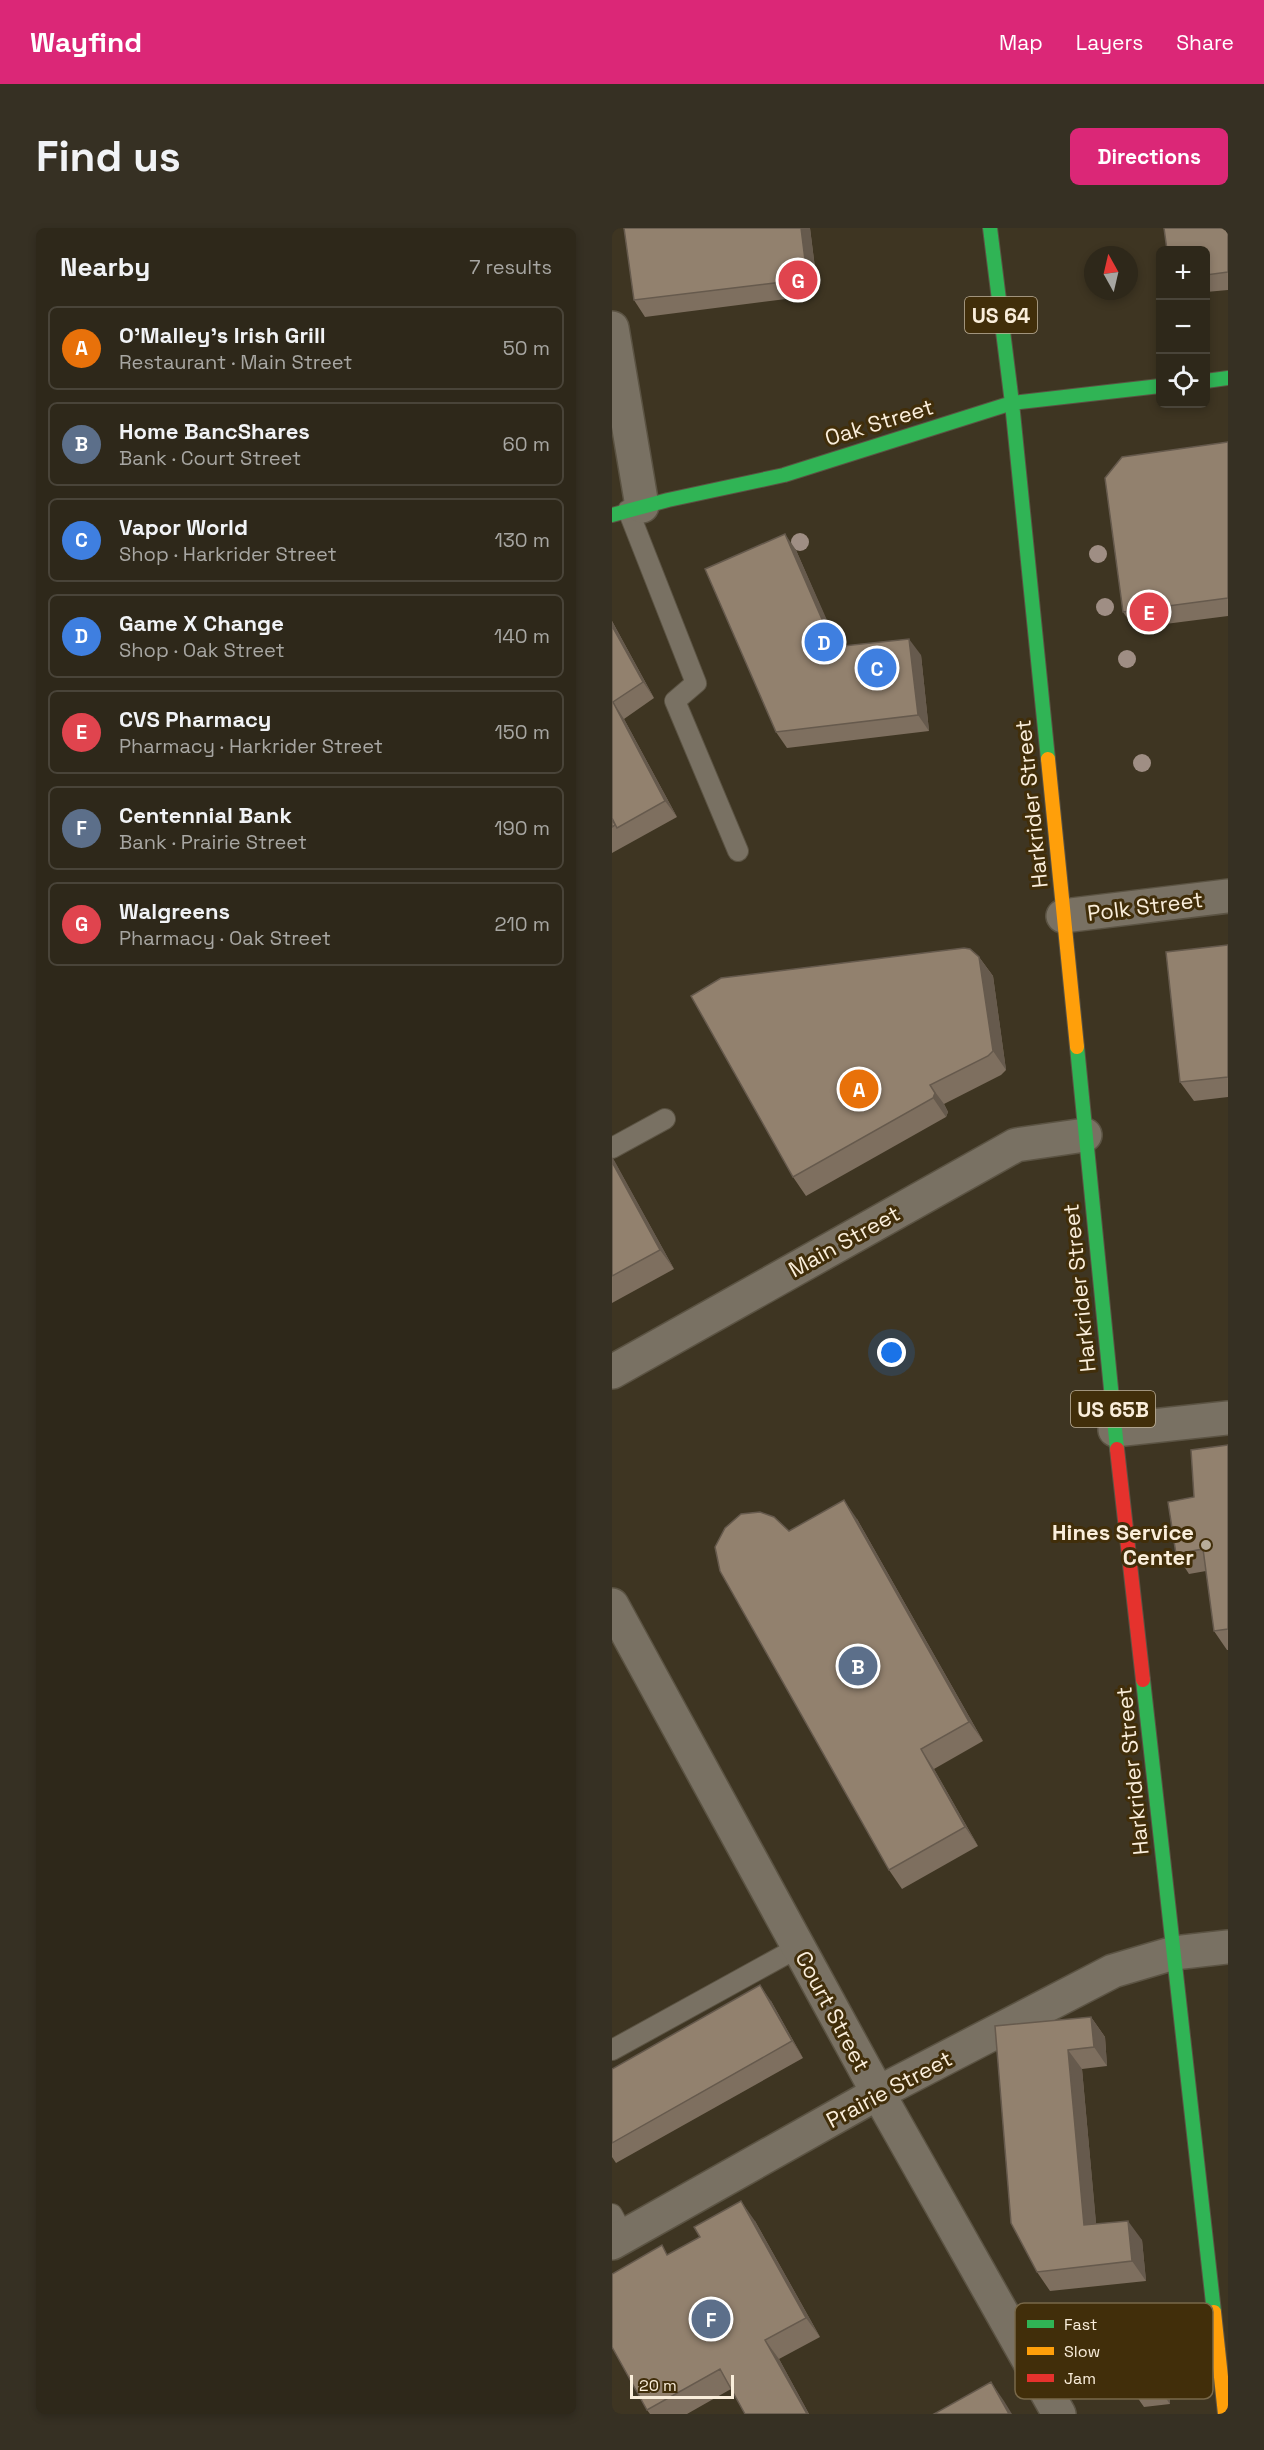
<!DOCTYPE html>
<html lang="en">
<head>
<meta charset="utf-8">
<style>
  body { margin:0; font-family:"Space Grotesk",sans-serif; background:#363023; color:#f1f3f6 }
  .controls { position:absolute; right:18px; top:18px; display:grid; overflow:hidden; border-radius:9px; box-shadow:0 3px 9px #0003 }
  .controls button { width:54px; height:54px; display:grid; place-items:center; padding:0; border:0; border-bottom:2px solid #494439; background:#2e281a; color:#f1f3f6; font:30px sans-serif }
  .compass { position:absolute; left:472px; top:18px; width:54px; height:54px; border-radius:50%; background:#2e281a; box-shadow:0 3px 9px #0003; rotate:352deg }
  .scale { position:absolute; left:18px; bottom:15px; width:104px; box-sizing:border-box; padding-left:6px; border:3px solid #faeedb; border-top:0; font-size:16px; line-height:21px; white-space:nowrap; color:#faeedb; -webkit-text-stroke:4px #412e0a; paint-order:stroke }
  .you { position:absolute; left:280px; top:1125px; width:21px; height:21px; margin:-15px; border:4px solid #fff; border-radius:50%; background:#1a73e8; box-shadow:0 0 0 9px #1a73e833 }
  .badge { display:grid; place-items:center; width:39px; height:39px; border-radius:50%; background:#db2777; color:#fff; font-size:20px; font-weight:700 }
  .pin { position:absolute; translate:-50% -50%; border:3px solid #fff; box-shadow:0 2px 6px #0006 }
  .list { margin:0; padding:0; list-style:none }
  h2 { display:flex; justify-content:space-between; align-items:center; height:78px; margin:0; padding:0 24px; font-size:26px }
  h2 small { font-size:20px; font-weight:400; color:#a7a6a2 }
  .list li { display:grid; grid-template-columns:39px 1fr auto; gap:18px; align-items:center; box-sizing:border-box; height:84px; margin:0 12px 12px; padding:0 12px; border:2px solid #494439; border-radius:9px }
  .list b { display:block; font-size:22px; white-space:nowrap }
  .list p { margin:0; font-size:20px; white-space:nowrap; color:#a7a6a2 }
  .list em { font-size:20px; font-style:normal; color:#a7a6a2 }
  .icon { flex:none; width:33px; height:33px; fill:none; stroke:currentColor; stroke-width:2; stroke-linecap:round; stroke-linejoin:round }
  .map { position:relative; flex:none; width:616px; height:2186px; overflow:hidden; border-radius:9px }
  header { display:flex; align-items:center; gap:36px; box-sizing:border-box; height:84px; padding:0 30px; background:#db2777; color:#fff }
  header strong { font-size:28px }
  nav { display:flex; gap:33px; margin-inline-start:auto; font-size:21px }
  .intro { display:flex; align-items:center; justify-content:space-between; box-sizing:border-box; height:144px; padding:0 36px }
  h1 { margin:0; font-size:42px }
  .button { padding:15px 27px; border-radius:9px; background:#db2777; color:#fff; font-size:21px; font-weight:700 }
  main { display:flex; gap:36px; padding:0 36px }
  aside { flex:1; background:#2e281a; border-radius:9px; box-shadow:0 3px 9px #0003 }
  .map>svg:first-child { display:block }
</style>
</head>
<body>
<header>
<strong>Wayfind</strong>
<nav><a>Map</a><a>Layers</a><a>Share</a></nav>
</header>
<div class="intro"><h1>Find us</h1><a class="button">Directions</a></div>
<main>
<aside>
<h2>Nearby<small>7 results</small></h2>
<ul class="list">
<li><span class="badge" style="background:#e8710a">A</span><div><b>O'Malley's Irish Grill</b><p>Restaurant · Main Street</p></div><em>50 m</em></li>
<li><span class="badge" style="background:#5c6f8a">B</span><div><b>Home BancShares</b><p>Bank · Court Street</p></div><em>60 m</em></li>
<li><span class="badge" style="background:#3f7fe0">C</span><div><b>Vapor World</b><p>Shop · Harkrider Street</p></div><em>130 m</em></li>
<li><span class="badge" style="background:#3f7fe0">D</span><div><b>Game X Change</b><p>Shop · Oak Street</p></div><em>140 m</em></li>
<li><span class="badge" style="background:#e0444e">E</span><div><b>CVS Pharmacy</b><p>Pharmacy · Harkrider Street</p></div><em>150 m</em></li>
<li><span class="badge" style="background:#5c6f8a">F</span><div><b>Centennial Bank</b><p>Bank · Prairie Street</p></div><em>190 m</em></li>
<li><span class="badge" style="background:#e0444e">G</span><div><b>Walgreens</b><p>Pharmacy · Oak Street</p></div><em>210 m</em></li>
</ul>
</aside>
<div class="map">
<svg width="616" height="2186" viewBox="0 0 616 2186">
  <rect width="100%" height="100%" fill="#3e3522"/>
  <g fill="none" stroke-linecap="round" stroke-linejoin="round">
    <defs>
      <path id="lane" d="M16 282 84 455 63 473 126 623
        M0 920 53 891
        M0 1822 187 1719
        M0 1986 12 2008"/>
      <path id="street" d="M0 100 30 278
        M451 688 616 668
        M0 1144 404 917 473 907
        M503 1202 616 1190
        M0 1377 266 1865 447 2186
        M0 2015 266 1865 501 1743 562 1725 616 1719"/>
      <path id="fast" d="M378 0 400 175 436 531
        M594 153 616 150
        M400 175 548 158
        M0 287 56 272 172 247 400 175
        M465 819 505 1221
        M531 1452 602 2084"/>
      <path id="slow" d="M436 531 465 819
        M602 2084 613 2186"/>
      <path id="jam" d="M505 1221 531 1452"/>
    </defs>
    <use href="#lane" stroke="#5b5343" stroke-width="22"/>
    <use href="#street" stroke="#5b5343" stroke-width="36"/>
    <use href="#fast" stroke="#5b5343" stroke-width="16"/>
    <use href="#slow" stroke="#5b5343" stroke-width="16"/>
    <use href="#jam" stroke="#5b5343" stroke-width="16"/>
    <use href="#lane" stroke="#797163" stroke-width="20"/>
    <use href="#street" stroke="#797163" stroke-width="33"/>
    <use href="#fast" stroke="#30b455" stroke-width="14"/>
    <use href="#slow" stroke="#ff9f0a" stroke-width="14"/>
    <use href="#jam" stroke="#e5322d" stroke-width="14"/>
  </g>
  <g fill="#9f8e84">
    <circle cx="188" cy="314" r="9"/>
    <circle cx="486" cy="326" r="9"/>
    <circle cx="493" cy="379" r="9"/>
    <circle cx="515" cy="431" r="9"/>
    <circle cx="530" cy="535" r="9"/>
  </g>
  <path fill="#7e6f5f" d="M198 0 204 48 182 70 33 89 22 72Z
    M616 0V62L594 64V22Z
    M616 214V388L522 400 511 384Z
    M184 322 226 419 309 427 317 503 175 520 164 504Z
    M0 393 42 470 12 491 65 589 0 625Z
    M616 717V869L582 873 568 854Z
    M367 729 381 748 394 842 389 847 332 876 336 884 334 889 194 968 181 949Z
    M0 929 62 1041 0 1075Z
    M616 1217V1422H615L602 1403 594 1343 577 1346 564 1326 582 1269Z
    M245 1291 371 1513 322 1541 366 1618 290 1661 277 1642 177 1303Z
    M159 1773 191 1830 4 1935 0 1929V1841Z
    M479 1789 493 1809 495 1838 470 1841 484 1996 530 2012 534 2053 438 2063 425 2044 383 1798Z
    M143 1993 208 2109 167 2131 197 2186H133L119 2161 75 2186H38L35 2182 57 2026Z
    M558 2090 566 2164 557 2165 558 2176 532 2179 525 2169H521L512 2157Z"/>
  <path fill="#665a4d" d="M189 0H198L204 48 193 32Z
    M173 306 184 322 234 435 222 419Z
    M0 393 42 470 31 454 0 398Z
    M297 411 309 427 317 503 306 487Z
    M1 474 12 491 65 589 53 573Z
    M367 729 381 748 394 842 381 823Z
    M318 857 332 876 336 884 334 889 321 870Z
    M0 929 2 932 62 1041 48 1022 0 934Z
    M232 1272 245 1291 371 1513 357 1494Z
    M309 1521 322 1541 366 1618 353 1599Z
    M148 1757 159 1773 191 1830 180 1813Z
    M479 1789 493 1809 495 1838 482 1819Z
    M456 1822 470 1841 486 2016 472 1997Z
    M129 1973 143 1993 208 2109 194 2090Z
    M516 1993 530 2012 534 2053 520 2033Z
    M549 2078 558 2090 566 2164 558 2152Z
    M153 2112 167 2131 197 2186H195Z
    M549 2153 557 2165 558 2176 550 2165Z
    M379 2154 392 2173 400 2186H397Z"/>
  <path fill="#92816e" stroke="#665a4d" stroke-width="1.5" d="M12 0H189L193 32 171 54 22 72Z
    M552 0H616V44L594 47V22H555Z
    M616 214V370L511 384 493 250 510 229Z
    M173 306 222 419 297 411 306 487 164 504 93 341Z
    M0 398 31 454 1 474 53 573 5 600 0 590Z
    M0 591 3 597 0 599Z
    M616 717V849L568 854 554 724Z
    M352 720 358 721 367 729 381 823 376 828 318 857 323 865 321 870 181 949 79 768 109 750Z
    M0 934 48 1022 0 1048Z
    M616 1217V1401L602 1403 591 1321 564 1326 556 1274 582 1269 579 1222Z
    M232 1272 357 1494 309 1521 353 1599 277 1642 108 1343 103 1319 113 1300 129 1286 148 1284 162 1289 177 1303Z
    M148 1757 180 1813 0 1915V1841Z
    M479 1789 482 1819 456 1822 472 1997 516 1993 520 2033 425 2044 399 1995 383 1798Z
    M129 1973 194 2090 153 2112 195 2186H133L108 2141 35 2182 0 2119V2046L50 2017 55 2027 88 2009 82 1999Z
    M379 2154 397 2186H322Z"/>
  <circle fill="#b8ad9a" stroke="#412e0a" stroke-width="2" cx="594" cy="1317" r="6"/>
  <g text-anchor="middle" dominant-baseline="central" stroke-width="6" stroke-linejoin="round" paint-order="stroke">
    <g fill="#412e0a" stroke="#c2b49c" stroke-width="1.5">
      <rect x="353" y="69" width="72" height="36" rx="4.5"/>
      <rect x="459" y="1163" width="84" height="36" rx="4.5"/>
    </g>
    <g font-size="21" font-weight="bold" fill="#faeedb">
      <text x="389" y="87">US 64</text>
      <text x="501" y="1181">US 65B</text>
    </g>
    <g font-size="22" fill="#faeedb" stroke="#412e0a">
      <text transform="translate(267 194) rotate(-17)">Oak Street</text>
      <text transform="translate(419 576) rotate(-96)">Harkrider Street</text>
      <text transform="translate(533 678) rotate(-7)">Polk Street</text>
      <text transform="translate(232 1013) rotate(-29)">Main Street</text>
      <text transform="translate(467 1060) rotate(-96)">Harkrider Street</text>
      <text transform="translate(520 1543) rotate(-96)">Harkrider Street</text>
      <text transform="translate(221 1783) rotate(62)">Court Street</text>
      <text transform="translate(277 1861) rotate(-28)">Prairie Street</text>
    </g>
    <g font-size="22" font-weight="bold" fill="#faeedb" stroke="#412e0a" text-anchor="end">
      <text x="582" y="1304">Hines Service<tspan x="582" dy="25">Center</tspan></text>
    </g>
  </g>
  <rect x="403" y="2075" width="198" height="96" rx="9" fill="#412e0a" stroke="#786849" stroke-width="1.5"/>
  <rect x="415" y="2092" width="27" height="8" fill="#30b455"/>
  <rect x="415" y="2119" width="27" height="8" fill="#ff9f0a"/>
  <rect x="415" y="2146" width="27" height="8" fill="#e5322d"/>
  <g font-size="16" fill="#faeedb">
    <text x="452" y="2102">Fast</text>
    <text x="452" y="2129">Slow</text>
    <text x="452" y="2156">Jam</text>
  </g>
</svg>
<div class="controls">
<button>+</button>
<button>−</button>
<button><svg class="icon" aria-label="locate" viewBox="0 0 24 24"><circle cx="12" cy="12" r="6"/><path d="M12 2v4M12 18v4M2 12h4M18 12h4"/></svg></button>
</div>
<svg class="compass" viewBox="-18 -18 36 36"><path d="M0-13l5 13h-10z" fill="#e53935"/><path d="M0 13l5-13h-10z" fill="#a7a6a2"/></svg>
<div class="scale">20 m</div>
<div class="you"></div>
<div class="pin badge" style="left:247px;top:861px;background:#e8710a">A</div>
<div class="pin badge" style="left:246px;top:1438px;background:#5c6f8a">B</div>
<div class="pin badge" style="left:265px;top:440px;background:#3f7fe0">C</div>
<div class="pin badge" style="left:212px;top:414px;background:#3f7fe0">D</div>
<div class="pin badge" style="left:537px;top:384px;background:#e0444e">E</div>
<div class="pin badge" style="left:99px;top:2091px;background:#5c6f8a">F</div>
<div class="pin badge" style="left:186px;top:52px;background:#e0444e">G</div>
</div>
</main>
</body>
</html>
